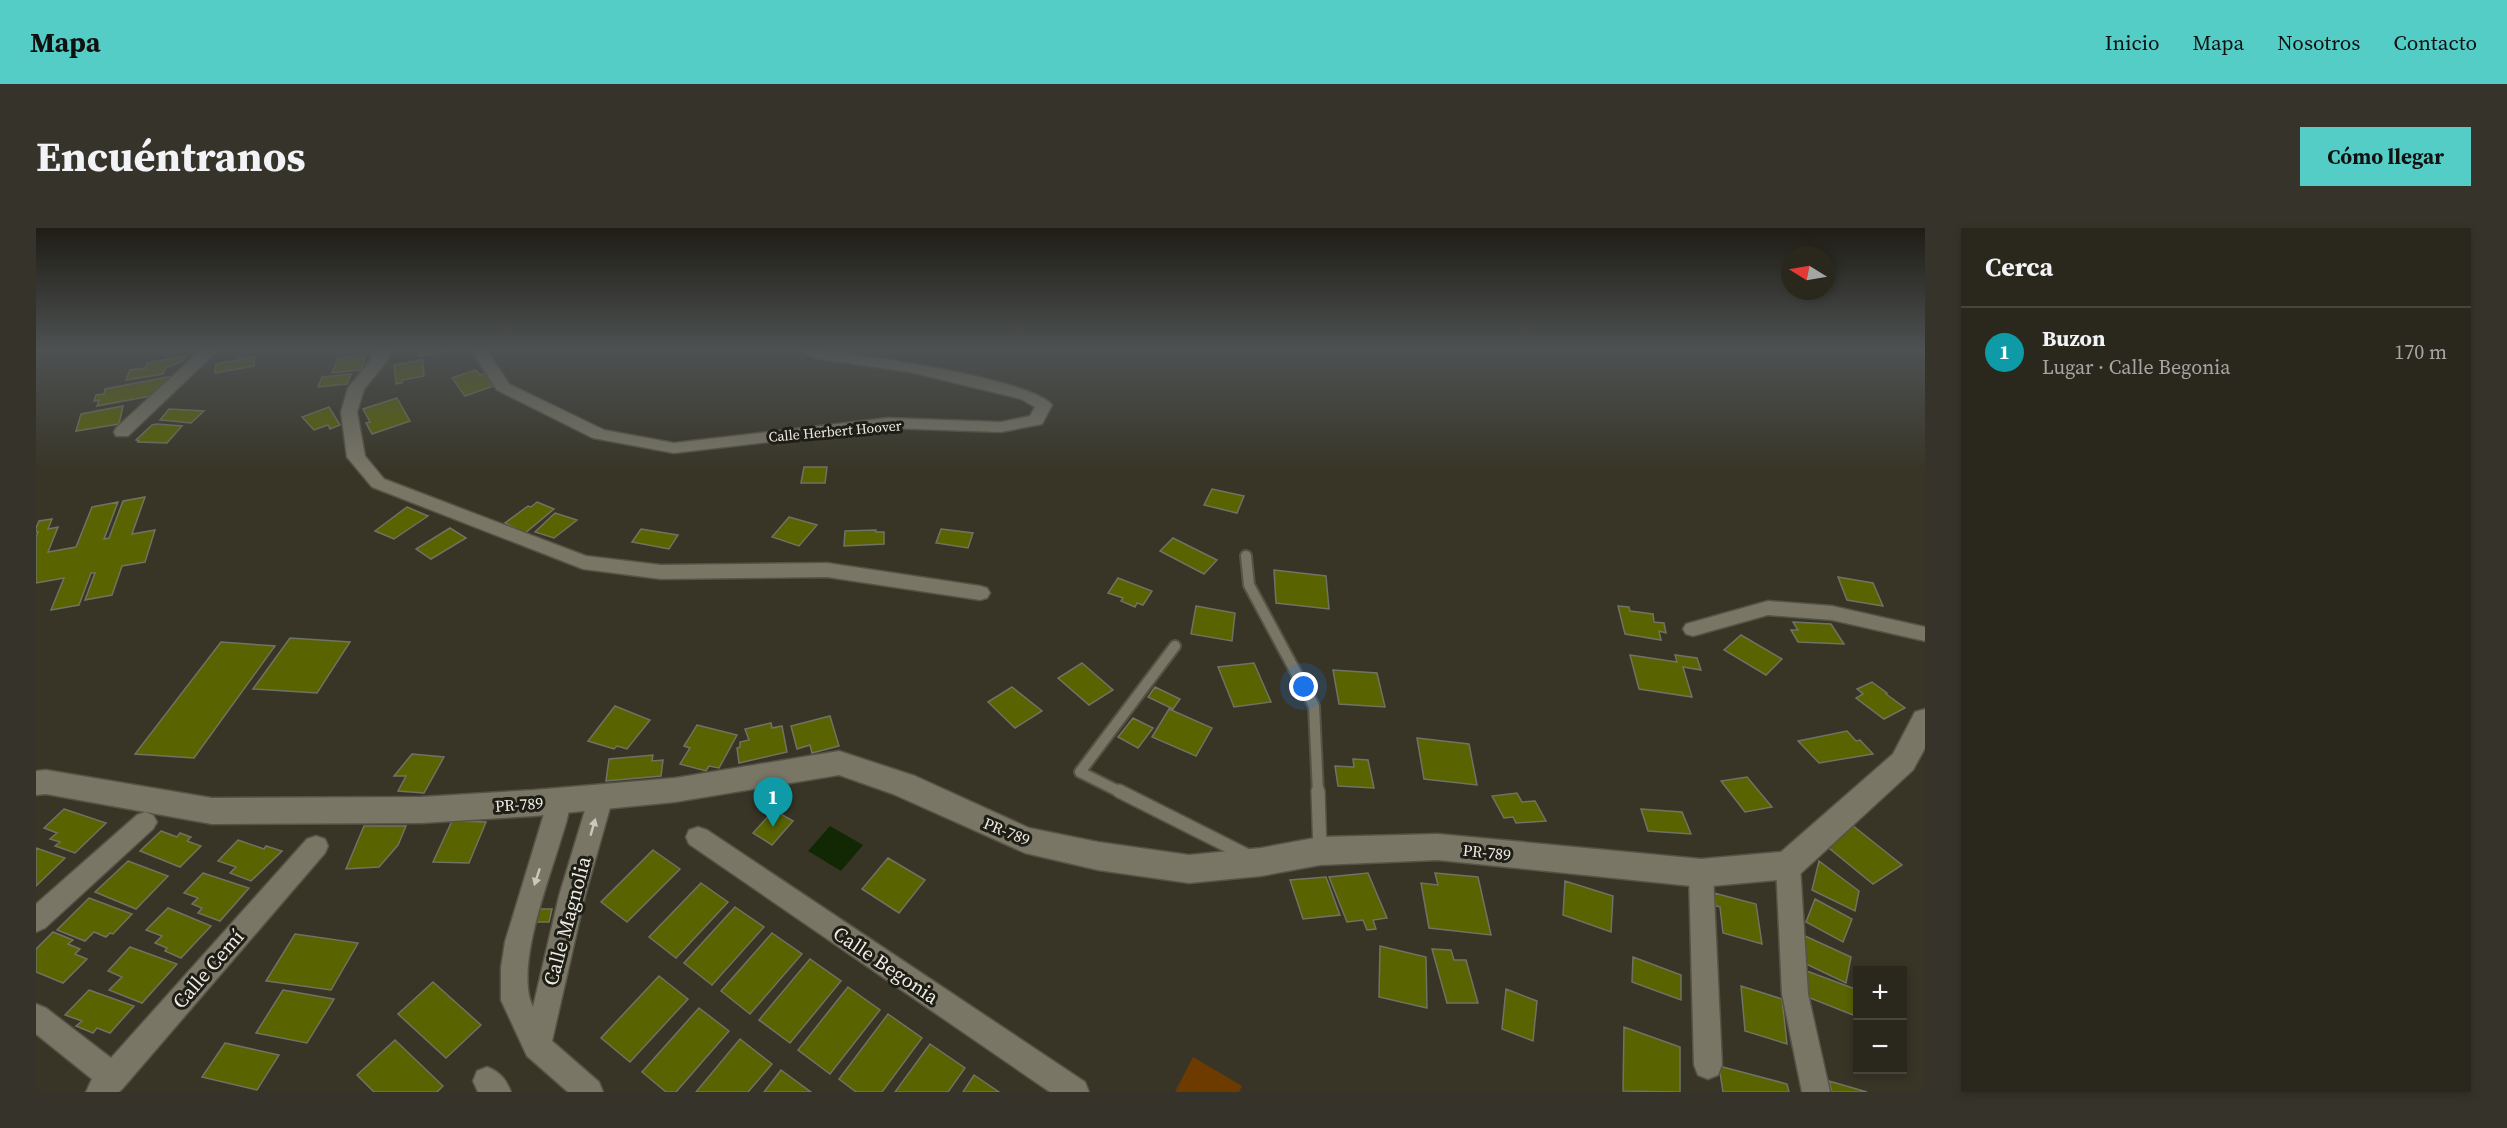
<!DOCTYPE html>
<html lang="es">
<head>
<meta charset="utf-8">
<style>
  body { margin:0; font-family:"Source Serif 4",serif; background:#36342a; color:#f1f3f6 }
  .controls { position:absolute; right:18px; bottom:18px; display:grid; overflow:hidden; border-radius:0px; box-shadow:0 3px 9px #0003 }
  .controls button { width:54px; height:54px; display:grid; place-items:center; padding:0; border:0; border-bottom:2px solid #46443b; background:#2a281d; color:#f1f3f6; font:30px sans-serif }
  .compass { position:absolute; left:1745px; top:18px; width:54px; height:54px; border-radius:50%; background:#2a281d; box-shadow:0 3px 9px #0003; rotate:281deg }
  .you { position:absolute; left:1268px; top:459px; width:21px; height:21px; margin:-15px; border:4px solid #fff; border-radius:50%; background:#1a73e8; box-shadow:0 0 0 9px #1a73e833 }
  .badge { display:grid; place-items:center; width:39px; height:39px; border-radius:50%; background:#54cdc6; color:#fff; font-size:20px; font-weight:700 }
  .pin { position:absolute; translate:-50% -50px; filter:drop-shadow(0 2px 3px #0008) }
  .pin::after { content:''; position:absolute; top:32px; width:21px; height:18px; background:inherit; clip-path:polygon(0 0,100% 0,50% 100%) }
  .list { margin:0; padding:0; list-style:none }
  h2 { display:flex; justify-content:space-between; align-items:center; height:78px; margin:0; padding:0 24px; font-size:26px }
  h2 small { font-size:20px; font-weight:400; color:#a5a6a4 }
  .list li { display:grid; grid-template-columns:39px 1fr auto; gap:18px; align-items:center; box-sizing:border-box; height:90px; padding:0 24px; border-top:2px solid #46443b }
  .list b { display:block; font-size:22px; white-space:nowrap }
  .list p { margin:0; font-size:20px; white-space:nowrap; color:#a5a6a4 }
  .list em { font-size:20px; font-style:normal; color:#a5a6a4 }
  .map { position:relative; flex:none; width:1889px; height:864px; overflow:hidden; border-radius:0px }
  header { display:flex; align-items:center; gap:36px; box-sizing:border-box; height:84px; padding:0 30px; background:#54cdc6; color:#111 }
  header strong { font-size:28px }
  nav { display:flex; gap:33px; margin-inline-start:auto; font-size:21px }
  .intro { display:flex; align-items:center; justify-content:space-between; box-sizing:border-box; height:144px; padding:0 36px }
  h1 { margin:0; font-size:42px }
  .button { padding:15px 27px; border-radius:0px; background:#54cdc6; color:#111; font-size:21px; font-weight:700 }
  main { display:flex; gap:36px; padding:0 36px }
  aside { flex:1; background:#2a281d; border-radius:0px; box-shadow:0 3px 9px #0003 }
  .map>svg:first-child { display:block }
</style>
</head>
<body>
<header>
<strong>Mapa</strong>
<nav><a>Inicio</a><a>Mapa</a><a>Nosotros</a><a>Contacto</a></nav>
</header>
<div class="intro"><h1>Encuéntranos</h1><a class="button">Cómo llegar</a></div>
<main>
<div class="map">
<svg width="1889" height="864" viewBox="0 0 1889 864">
  <rect width="100%" height="100%" fill="#383527"/>
  <path fill="#6d3b00" d="M1157 829 1206 858 1203 864H1139Z"/>
  <path fill="#122703" d="M794 598 827 617 805 643 772 623Z"/>
  <path fill="#596300" stroke="#6f7363" stroke-width="1.5" d="M383 122H414L384 128Z
    M330 127 325 142 296 145 302 130Z
    M149 128 147 133 129 140 127 146 90 152 94 142 109 140 111 135Z
    M219 129 218 138 179 145 180 136Z
    M387 132 388 148 367 152 366 155 360 156 358 137Z
    M440 142 444 147 455 143 460 157 429 168 416 150Z
    M315 146 311 156 282 159 286 149Z
    M143 147 120 167 61 178 63 172 58 173 60 167 68 166 69 161Z
    M361 170 374 193 336 206 330 195 334 194 327 181Z
    M87 178 83 196 40 203 45 186Z
    M293 179 304 197 294 201 292 197 278 202 266 189Z
    M133 181 168 183 155 195 124 192Z
    M121 196 146 198 131 215 102 214 103 213 100 212 116 197Z
    M768 239H791L789 255H765Z
    M1176 261 1208 268 1201 285 1168 277Z
    M109 269 96 306 119 302 109 334 86 338 76 367 49 372 59 345H55L43 377 15 382 28 350 0 355V309L2 304H0V300L3 293 16 291 12 301 22 299 12 324 40 319 56 279 82 274 68 311 73 310 87 273Z
    M501 274 518 281 489 305 469 295 492 278 495 279Z
    M371 279 392 288 358 311 339 303Z
    M519 285 541 292 518 310 499 304Z
    M753 289 781 297 763 318 736 309Z
    M414 300 430 310 395 331 380 321Z
    M605 301 642 307 633 321 596 314Z
    M905 301 937 305 932 320 900 315Z
    M840 302V304H848V316L808 318 809 303Z
    M1137 310 1181 332 1168 346 1124 323Z
    M1238 342 1290 348 1293 381 1240 375Z
    M1802 349 1837 355 1847 378 1811 372Z
    M1082 350 1116 363 1107 377 1101 375 1099 379 1085 373 1087 370 1072 365Z
    M1160 378 1199 385 1196 413 1155 406Z
    M1582 378 1593 379 1594 383 1617 386 1618 394 1628 395 1630 405 1623 403 1625 412 1589 406Z
    M1757 394 1795 396 1808 416 1762 414 1755 402H1762Z
    M1705 407 1746 431 1730 447 1688 422Z
    M254 410 314 414 281 465 217 461Z
    M185 414 239 418 158 530 99 526Z
    M1594 427 1641 434 1639 427 1661 430 1665 442 1647 439 1656 469 1603 461Z
    M1046 435 1077 462 1053 477 1022 450Z
    M1218 435 1235 474 1198 479 1182 439Z
    M1297 442 1341 445 1349 479 1303 476Z
    M1836 454 1851 465 1850 466 1869 480 1848 491 1820 470 1827 466 1821 461Z
    M976 459 1006 483 979 500 952 474Z
    M1119 459 1144 471 1137 481 1112 469Z
    M579 478 614 492 591 521 581 518 578 521 552 513Z
    M1133 481 1176 500 1160 528 1116 509Z
    M794 488 803 518 776 525 774 517 761 521 755 498Z
    M1097 490 1117 500 1102 520 1082 509Z
    M735 495 736 500 746 498 751 524 703 535 701 520 704 519V514L713 512 709 501Z
    M661 497 701 507 683 540 673 538 670 543 644 536 654 520 648 518Z
    M1811 503 1820 513 1824 512 1837 526 1783 535 1762 513Z
    M1381 510 1433 516 1441 557 1388 551Z
    M376 526 408 529 388 565 362 563 370 548H358Z
    M617 527 616 533 627 532 625 548 570 553 573 531Z
    M1317 531 1332 532 1338 560 1302 558 1299 538 1318 539Z
    M1711 549 1736 579 1709 584 1685 553Z
    M1481 565 1486 574 1499 573 1510 593 1480 595 1477 589 1468 590 1456 568Z
    M28 581 70 595 39 625 19 618 24 614 14 611 21 605 8 600Z
    M1605 581 1646 584 1655 606 1612 603Z
    M738 582 757 593 736 617 717 605Z
    M416 593 450 594 433 635 397 634Z
    M1816 597 1866 637 1837 656 1788 616Z
    M328 598H370L362 617 343 639 310 641Z
    M125 603 141 609 144 605 155 609 151 613 165 618 144 639 104 623Z
    M202 612 228 621 230 618 246 623 215 653 194 645 200 639 182 633Z
    M0 620 29 630 0 658Z
    M617 622 644 641 591 694 565 674Z
    M852 630 889 652 863 685 826 661Z
    M92 633 132 648 100 681 59 664Z
    M1783 633 1823 663 1819 683 1776 662Z
    M167 645 213 660 184 693 162 685 166 680 156 676 162 670 148 665Z
    M1332 645 1351 690 1337 692 1340 701 1331 702 1327 692 1311 694 1293 649Z
    M1399 645 1442 649 1455 707 1393 700 1385 655 1402 657Z
    M1290 649 1304 687 1267 691 1254 652Z
    M1529 653 1577 668 1575 704 1527 687Z
    M665 655 692 674 640 730 613 709Z
    M1678 665 1720 676 1726 716 1687 705 1684 679 1680 678Z
    M53 670 96 686 77 706 74 705 70 709 58 704 49 713 21 702Z
    M1779 671 1816 691 1807 714 1770 694Z
    M699 679 728 699 676 757 648 735Z
    M132 680 175 698 145 730 129 723 131 720 119 715 126 708 110 702Z
    M498 681H516L513 694H495Z
    M17 704 37 712 32 716 44 721 39 726 51 731 27 755 0 744V721Z
    M736 705 766 726 714 786 685 763Z
    M259 706 322 715 295 762 230 753Z
    M1769 708 1815 729 1810 755 1764 733Z
    M1344 718 1390 729 1391 780 1343 769Z
    M94 719 141 736 106 775 73 762 86 749 72 743Z
    M1396 721 1415 722 1418 732H1430L1442 775H1411Z
    M1597 729 1645 747V772L1596 754Z
    M774 731 805 753 754 815 723 792Z
    M1768 742 1822 762V789L1769 768Z
    M623 748 652 771 594 834 565 810Z
    M397 754 445 797 410 830 362 786Z
    M1705 758 1746 771 1751 816 1709 803Z
    M812 759 844 782 794 846 762 822Z
    M1470 761 1501 773 1497 813 1466 801Z
    M53 762 98 778 74 805 61 800 57 805 40 798 46 793 29 787Z
    M247 762 298 771 271 815 220 805Z
    M663 780 693 803 640 864H630L606 844Z
    M852 786 886 810 846 864H820L803 851Z
    M1588 799 1644 819V864L1587 863Z
    M704 811 736 836 712 864H660Z
    M359 812 407 858 401 864H338L321 847Z
    M189 815 243 827 221 862 166 849Z
    M894 816 929 840 912 864H859Z
    M1683 838 1751 856 1753 864H1687Z
    M745 842 775 864H728Z
    M938 847 963 864H927Z
    M1793 853 1831 864H1796Z"/>
  <g fill="none" stroke-linecap="round" stroke-linejoin="round">
    <defs>
      <path id="service-far1" d="M1210 328 1213 357 1278 478 1282 565
        M1086 565 1044 544 1139 418"/>
      <path id="service" d="M1083 563 1214 629
        M1282 563 1284 623"/>
      <path id="minor" d="M165 122H182L92 208H80L78 204 80 200Z
        M337 122H353L351 133 328 161 321 184 329 228 348 251 550 328 625 337 791 335 944 358 951 360 954 365 951 370 944 372 791 349 625 351 547 341 336 259 311 229 305 184 312 160 335 132Z
        M435 122H451L473 156 568 202 638 215 852 190 965 194 994 188 999 179 985 171 874 144 779 130 769 125 766 122C805 122 997 151 1016 177L1006 196 965 204 852 200 638 225 557 210 461 162Z
        M1732 373 1796 378 1889 399V413L1796 392 1732 387 1657 408 1650 406 1647 401 1650 396Z
        M565 559 573 562 577 569 549 668 516 813 563 854 567 864H532L491 828 465 772V740L469 714 514 566 522 563 530 566C537 579 529 598 525 611 513 652 478 741 497 779L523 668 553 569 557 562Z
        M109 584 117 587 121 594 117 601 9 700 0 704V676L101 587Z
        M662 599 671 602 1049 854 1053 864H1014L653 616 650 609 653 602Z
        M280 608 289 611 292 618 289 625 87 860 83 864H50L56 851 0 806V776L10 780 75 830 271 611Z
        M1752 626 1761 629 1764 637 1772 766 1794 864H1766L1746 766 1740 637 1743 629Z
        M1665 634 1674 637 1677 645 1686 837 1682 847 1672 851 1662 847 1658 837 1653 645 1656 637Z
        M451 839C464 844 470 851 475 864H442L437 853 441 843Z"/>
      <path id="tertiary" d="M1889 481V520L1877 542 1763 647 1752 651 1665 659 1402 632 1284 637 1225 648 1153 655 1062 642 989 625 857 566 803 547 639 574 498 588 385 595 176 596 10 566 0 567V543L10 542 176 570 385 569 498 562 639 550 803 523 879 548 993 600 1062 614 1153 627 1225 620 1284 609 1402 606 1665 631 1745 624 1857 526 1879 484Z"/>
    </defs>
    <use href="#service-far1" stroke="#555346" stroke-width="14"/>
    <use href="#service" stroke="#555346" stroke-width="16"/>
    <use href="#minor" stroke="#555346" stroke-width="3"/>
    <use href="#tertiary" stroke="#555346" stroke-width="3"/>
    <use href="#service-far1" stroke="#797666" stroke-width="10"/>
    <use href="#service" stroke="#797666" stroke-width="13"/>
    <use href="#minor" fill="#797666" fill-rule="evenodd"/>
    <use href="#tertiary" fill="#797666" fill-rule="evenodd"/>
  </g>
  <defs><path id="oneway-solid" d="M-6-.8H1V-3.2L6.5 0L1 3.2V.8H-6Z" transform="scale(1.5)"/></defs>
  <g fill="#cac8bd">
    <use href="#oneway-solid" transform="translate(557 599) rotate(-74)"/>
    <use href="#oneway-solid" transform="translate(501 649) rotate(108)"/>
  </g>
  <linearGradient id="sky" x2="0" y2="1"><stop stop-color="#1f1d15"/><stop offset="0.5" stop-color="#4d5152"/><stop offset="1" stop-color="#4d5152" stop-opacity="0"/></linearGradient>
  <rect width="1889" height="243" fill="url(#sky)"/>
  <g text-anchor="middle" dominant-baseline="central" stroke-width="6" stroke-linejoin="round" paint-order="stroke">
    <g font-size="14" fill="#edebe2" stroke="#1e1d16">
      <text transform="translate(799 203) rotate(-5)">Calle Herbert Hoover</text>
    </g>
    <g font-size="16" fill="#edebe2" stroke="#1e1d16">
      <text transform="translate(483 576) rotate(-4)">PR-789</text>
      <text transform="translate(971 603) rotate(22)">PR-789</text>
      <text transform="translate(1451 624) rotate(6)">PR-789</text>
    </g>
    <g font-size="20" fill="#edebe2" stroke="#1e1d16">
      <text transform="translate(531 693) rotate(-75)">Calle Magnolia</text>
      <text transform="translate(850 737) rotate(34)">Calle Begonia</text>
      <text transform="translate(172 741) rotate(-49)">Calle Cemí</text>
    </g>
  </g>
</svg>
<div class="controls">
<button>+</button>
<button>−</button>
</div>
<svg class="compass" viewBox="-18 -18 36 36"><path d="M0-13l5 13h-10z" fill="#e53935"/><path d="M0 13l5-13h-10z" fill="#a5a6a4"/></svg>
<div class="you"></div>
<div class="pin badge" style="left:737px;top:599px;background:#0f9aa8">1</div>
</div>
<aside>
<h2>Cerca<small></small></h2>
<ul class="list">
<li><span class="badge" style="background:#0f9aa8">1</span><div><b>Buzon</b><p>Lugar · Calle Begonia</p></div><em>170 m</em></li>
</ul>
</aside>
</main>
</body>
</html>
